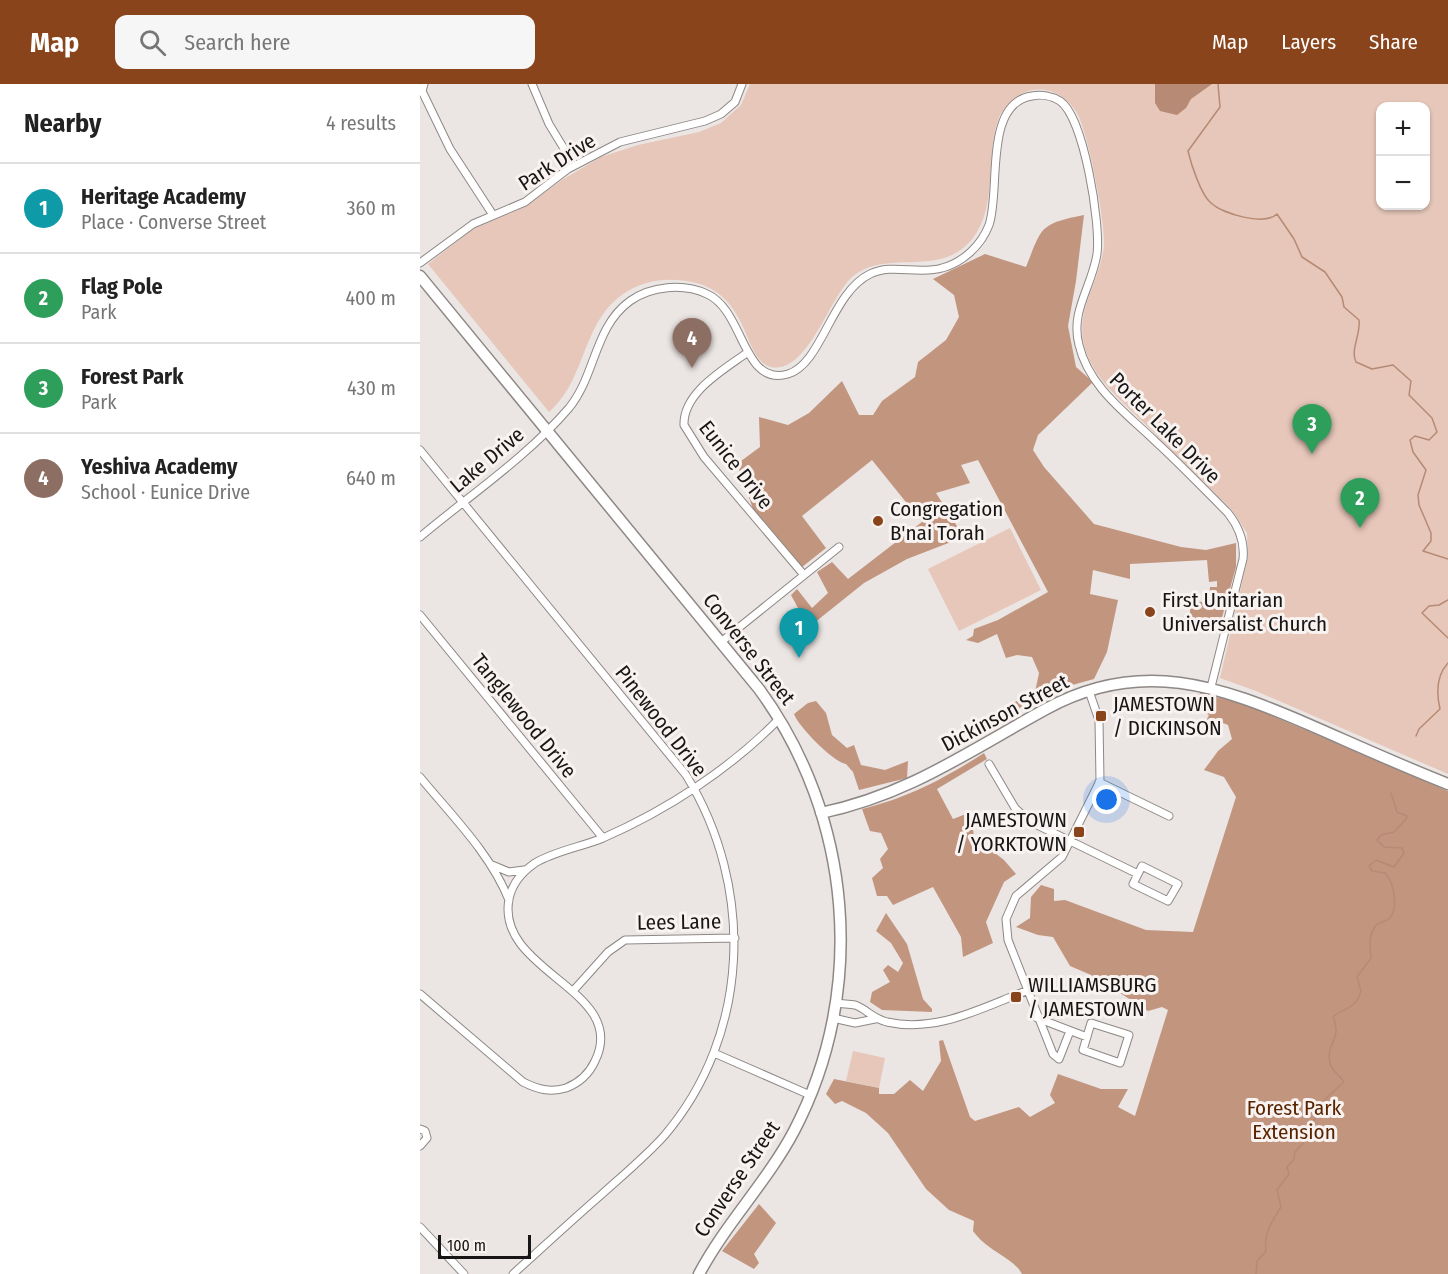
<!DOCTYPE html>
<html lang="en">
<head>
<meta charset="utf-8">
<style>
  body { margin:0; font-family:"Fira Sans Condensed",sans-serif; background:#f6f6f6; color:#222 }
  .controls { position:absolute; right:18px; top:18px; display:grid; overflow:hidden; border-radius:12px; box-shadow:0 2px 4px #0004 }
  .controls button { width:54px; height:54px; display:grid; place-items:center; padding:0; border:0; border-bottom:2px solid #e0e0e0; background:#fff; color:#222; font:30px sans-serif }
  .scale { position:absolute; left:18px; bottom:15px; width:93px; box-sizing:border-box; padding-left:6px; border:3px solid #171515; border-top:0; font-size:16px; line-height:21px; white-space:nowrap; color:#171515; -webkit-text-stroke:4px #f8f3f0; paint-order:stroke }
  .you { position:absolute; left:687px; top:716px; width:21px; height:21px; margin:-15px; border:4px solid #fff; border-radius:50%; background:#1a73e8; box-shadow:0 0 0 9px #1a73e833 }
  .badge { display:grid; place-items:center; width:39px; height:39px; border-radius:50%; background:#89441c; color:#fff; font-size:20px; font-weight:700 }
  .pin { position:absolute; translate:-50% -50px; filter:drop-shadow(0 2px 3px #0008) }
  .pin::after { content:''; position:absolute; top:32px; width:21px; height:18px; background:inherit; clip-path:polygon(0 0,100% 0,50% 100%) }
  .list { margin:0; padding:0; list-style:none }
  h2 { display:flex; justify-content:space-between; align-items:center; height:78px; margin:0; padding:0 24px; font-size:26px }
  h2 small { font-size:20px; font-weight:400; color:#767676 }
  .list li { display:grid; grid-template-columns:39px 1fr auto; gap:18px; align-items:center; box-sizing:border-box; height:90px; padding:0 24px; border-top:2px solid #e0e0e0 }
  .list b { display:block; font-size:22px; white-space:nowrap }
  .list p { margin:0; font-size:20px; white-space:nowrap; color:#767676 }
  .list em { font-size:20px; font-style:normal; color:#767676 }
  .icon { flex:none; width:33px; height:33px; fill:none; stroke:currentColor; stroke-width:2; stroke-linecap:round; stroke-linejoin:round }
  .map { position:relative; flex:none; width:1028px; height:1190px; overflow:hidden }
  header { display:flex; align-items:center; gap:36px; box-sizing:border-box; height:84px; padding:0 30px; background:#89441c; color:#fff }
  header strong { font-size:28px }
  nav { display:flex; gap:33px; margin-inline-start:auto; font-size:21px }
  .search { width:420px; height:54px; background:#f6f6f6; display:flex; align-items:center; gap:15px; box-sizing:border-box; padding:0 21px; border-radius:12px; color:#767676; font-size:22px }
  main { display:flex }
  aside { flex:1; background:#fff }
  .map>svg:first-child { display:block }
</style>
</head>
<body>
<header>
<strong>Map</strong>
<div class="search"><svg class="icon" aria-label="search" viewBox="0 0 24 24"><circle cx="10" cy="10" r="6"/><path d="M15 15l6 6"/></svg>Search here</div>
<nav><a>Map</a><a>Layers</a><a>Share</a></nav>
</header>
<main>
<aside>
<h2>Nearby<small>4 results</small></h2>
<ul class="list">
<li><span class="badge" style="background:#0f9aa8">1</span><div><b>Heritage Academy</b><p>Place · Converse Street</p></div><em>360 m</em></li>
<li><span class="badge" style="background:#2e9e5b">2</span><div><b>Flag Pole</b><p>Park</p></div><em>400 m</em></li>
<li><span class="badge" style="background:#2e9e5b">3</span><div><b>Forest Park</b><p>Park</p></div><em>430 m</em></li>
<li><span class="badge" style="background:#8d6e63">4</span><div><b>Yeshiva Academy</b><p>School · Eunice Drive</p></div><em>640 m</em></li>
</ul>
</aside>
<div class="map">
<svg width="1028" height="1190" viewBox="0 0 1028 1190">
  <rect width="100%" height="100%" fill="#ebe5e3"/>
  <path fill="#e6c7b9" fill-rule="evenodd" d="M330 0H1028V690L836 607 800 594 828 473 827 449 812 426C783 397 754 369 725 340 705 320 681 301 669 275 649 231 679 204 684 162 686 140 668 48 657 29 650 17 638 8 625 6 604 3 592 16 580 31 564 68 579 120 553 154 520 196 468 163 432 193 409 214 387 291 351 283 321 275 332 207 267 197 252 195 238 195 223 200 159 223 172 291 129 328L8 180 53 145 105 123 142 96 181 73 218 61 279 48 301 39 321 21ZM960 22H1006V122H960Z
    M590 444 621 506 539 547 508 485Z
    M433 967 465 974 459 1004 426 997Z"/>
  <path fill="#c2957f" d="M664 131 656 197 648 242 656 283 673 298 618 351 613 366 624 383 674 440 761 463 786 466 816 459V483L801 537 785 541 780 534 770 536V519L789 517 790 503H797V497L789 498 787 476 710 480V495L673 486 670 510 698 516 687 568 674 595 634 606 578 635 581 625 615 608 619 589 612 573 597 571 586 574 577 550 558 559 546 556 553 552 554 545 578 536 628 508 558 376 541 381 550 399 516 409 544 453 487 475 444 499 379 551 376 544 385 537 371 511 377 505 392 524 408 509 397 488 412 478 428 495 502 438 452 376 382 432 406 464 382 483 333 425 317 380 340 363 339 333 368 341 389 329 422 297 439 331H453L462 317 495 293 498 278 526 256 539 233 534 211 513 195 565 170 606 183C622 143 619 140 664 131Z
    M781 609 800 614 799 609 1028 707V1190H602C593 1173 568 1168 553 1147L554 1137 529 1126 506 1105 468 1049 446 1029 422 1017 415 1020 406 1010 414 995 459 1004V1010H474L490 996 503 1007 521 977 519 957 523 956 550 1033 555 1037 599 1023 610 1033 635 1019 630 1011 638 990 681 1005H708L698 1023 715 1032 748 926 742 923 728 927 700 909H685L671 891 650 882 633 853 618 851 596 843 610 834 611 813 621 801 634 805V817L645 816 726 846 773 848 816 713 804 693 784 686 798 667 812 655 808 641 803 639 800 644 786 637 789 631 781 626 777 629 771 614Z
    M396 617 406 629 412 651 427 664 434 661 441 681 465 686 488 677 487 694 439 706 433 688 426 680C413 678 378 642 374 630L388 619Z
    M564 669 567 675 517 705 533 735 551 728 554 753 584 776 596 790 584 798 566 838 573 859 543 873 541 853 513 803 473 821 467 812H457L452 794 463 784 460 775 468 765 461 749 450 747 442 725C490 713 523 695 564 669Z
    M466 829 487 860 503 915 512 925V928L462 926 450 918 452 908 470 898 463 886 468 881 478 888 483 879 471 859 456 847Z
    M339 1120 356 1139 334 1170 339 1179 334 1185 302 1167Z"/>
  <path fill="#b68a75" d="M735 0H792L771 15 766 24 757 31 740 27 735 19Z"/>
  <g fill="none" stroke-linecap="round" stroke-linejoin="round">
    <path stroke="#b68a75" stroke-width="1.5" d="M798 0 800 23 768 67C771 80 781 111 791 119 803 130 844 142 857 130L874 155 882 173 905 188 922 213 924 223 939 236C941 250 930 266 936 278L952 285 973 281 991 297 989 311 1012 334 1017 348 1009 356 995 352 990 356 993 368 1006 386 998 411 999 421 1011 449V457L1003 467 1028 475
      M1028 516 1019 521 1009 522 1002 529 1028 554
      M996 652 999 645 1020 625C1016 608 1016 592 1028 579
      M836 1190 837 1177 846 1167C843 1149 853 1136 861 1123L857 1106 869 1090 867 1083 874 1075 875 1068 884 1058V1044L895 1035 900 1020 924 998C920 991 912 988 910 979 905 961 923 954 913 933 925 922 934 928 941 907L937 893 951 874C950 862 948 852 956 841 960 837 965 838 969 835 979 825 974 798 965 789L952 787 949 782 956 776 974 783 984 769 982 764 964 763 957 756 961 751 974 748 986 735 987 732 977 728 971 709"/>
    <defs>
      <path id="street" d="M4 0 2 7 30 65 73 131
        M112 0 129 40 154 81
        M0 179 53 140 105 118 148 85 200 58 285 37 301 30 315 18 322 0
        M328 268C305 285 263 308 264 341L284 373 384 491
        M0 366 266 691C335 803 331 950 244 1052 225 1073 202 1092 181 1111 151 1137 122 1164 93 1190
        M0 453C50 411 107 373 149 324 176 291 174 243 210 217 231 202 263 199 287 210 325 227 322 303 368 290 402 280 411 209 450 190 472 179 498 191 522 184 542 179 561 162 569 141 581 107 563 19 612 12 621 10 632 12 640 17 664 33 681 141 677 170 672 203 650 227 659 261 669 303 706 329 735 357 760 380 784 405 808 429 819 443 825 457 823 475L791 603
        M0 531 183 754
        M301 558 419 463
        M569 680 595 724 609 737 718 790 722 782 758 800 748 817 713 800 718 790
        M0 693C32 732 70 769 89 816
        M679 698 749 732
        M72 781 89 788 104 786
        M153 907 188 868 205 856 315 854
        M0 910 103 998C117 1005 130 1009 146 1004 159 999 169 990 175 977 210 906 75 888 89 815 92 799 102 788 115 779 135 767 161 763 183 754 247 726 310 685 359 635
        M416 919C422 920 429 920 435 921 447 925 451 934 467 938 517 949 561 924 606 907
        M413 934 435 939 455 935
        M617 934 667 953
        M671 939 709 951 700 979 663 966Z
        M650 947 639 975 633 970 588 856 586 835 596 812 642 773 680 697 679 636 669 607
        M294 969 390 1011
        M0 1045 5 1047 7 1054 0 1062
        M0 1143 44 1190"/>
      <path id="secondary" d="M0 192 339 605C432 732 448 906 374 1047 347 1098 306 1139 279 1190
        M401 729C488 711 549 667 626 625 721 573 800 602 890 641 936 661 982 682 1028 700"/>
    </defs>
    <use href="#street" stroke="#8d8886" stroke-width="9"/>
    <use href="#secondary" stroke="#8d8886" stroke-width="13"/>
    <use href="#street" stroke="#fff" stroke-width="7"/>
    <use href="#secondary" stroke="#fff" stroke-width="10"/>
  </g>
  <g fill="#89441c" stroke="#f8f3f0" stroke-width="2">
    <circle cx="458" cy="437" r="6"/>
    <circle cx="730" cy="528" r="6"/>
    <rect x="675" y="626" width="12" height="12" rx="3"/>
    <rect x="653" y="742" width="12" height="12" rx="3"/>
    <rect x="590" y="907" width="12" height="12" rx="3"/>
  </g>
  <g text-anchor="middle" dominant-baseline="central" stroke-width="6" stroke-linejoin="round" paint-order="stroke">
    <g font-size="21" fill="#171515" stroke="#f8f3f0">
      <text transform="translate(137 78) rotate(-33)">Park Drive</text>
      <text transform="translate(745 344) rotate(45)">Porter Lake Drive</text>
      <text transform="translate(67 376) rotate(-40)">Lake Drive</text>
      <text transform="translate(316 381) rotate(52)">Eunice Drive</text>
      <text transform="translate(329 565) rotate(52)">Converse Street</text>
      <text transform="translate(585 629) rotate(-28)">Dickinson Street</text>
      <text transform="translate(104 632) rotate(51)">Tanglewood Drive</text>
      <text transform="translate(241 637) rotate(52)">Pinewood Drive</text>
      <text transform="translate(259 838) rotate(-1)">Lees Lane</text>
      <text transform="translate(317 1095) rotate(-56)">Converse Street</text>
    </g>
    <g font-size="21" fill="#171515" stroke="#f8f3f0" text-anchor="start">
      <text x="470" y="425">Congregation<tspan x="470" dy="24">B'nai Torah</tspan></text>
      <text x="742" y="516">First Unitarian<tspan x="742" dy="24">Universalist Church</tspan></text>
      <text x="693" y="620">JAMESTOWN<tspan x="693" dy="24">/ DICKINSON</tspan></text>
      <text x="647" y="736" text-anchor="end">JAMESTOWN<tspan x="647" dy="24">/ YORKTOWN</tspan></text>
      <text x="608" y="901">WILLIAMSBURG<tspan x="608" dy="24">/ JAMESTOWN</tspan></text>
    </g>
    <g font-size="21" fill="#5a2300" stroke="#f8f3f0">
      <text x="874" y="1024">Forest Park<tspan x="874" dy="24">Extension</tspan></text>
    </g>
  </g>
</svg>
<div class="controls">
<button>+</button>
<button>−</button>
</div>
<div class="scale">100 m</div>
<div class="you"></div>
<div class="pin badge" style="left:379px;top:574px;background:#0f9aa8">1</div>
<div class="pin badge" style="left:940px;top:444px;background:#2e9e5b">2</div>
<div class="pin badge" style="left:892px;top:370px;background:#2e9e5b">3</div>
<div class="pin badge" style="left:272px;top:284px;background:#8d6e63">4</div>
</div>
</main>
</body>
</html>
